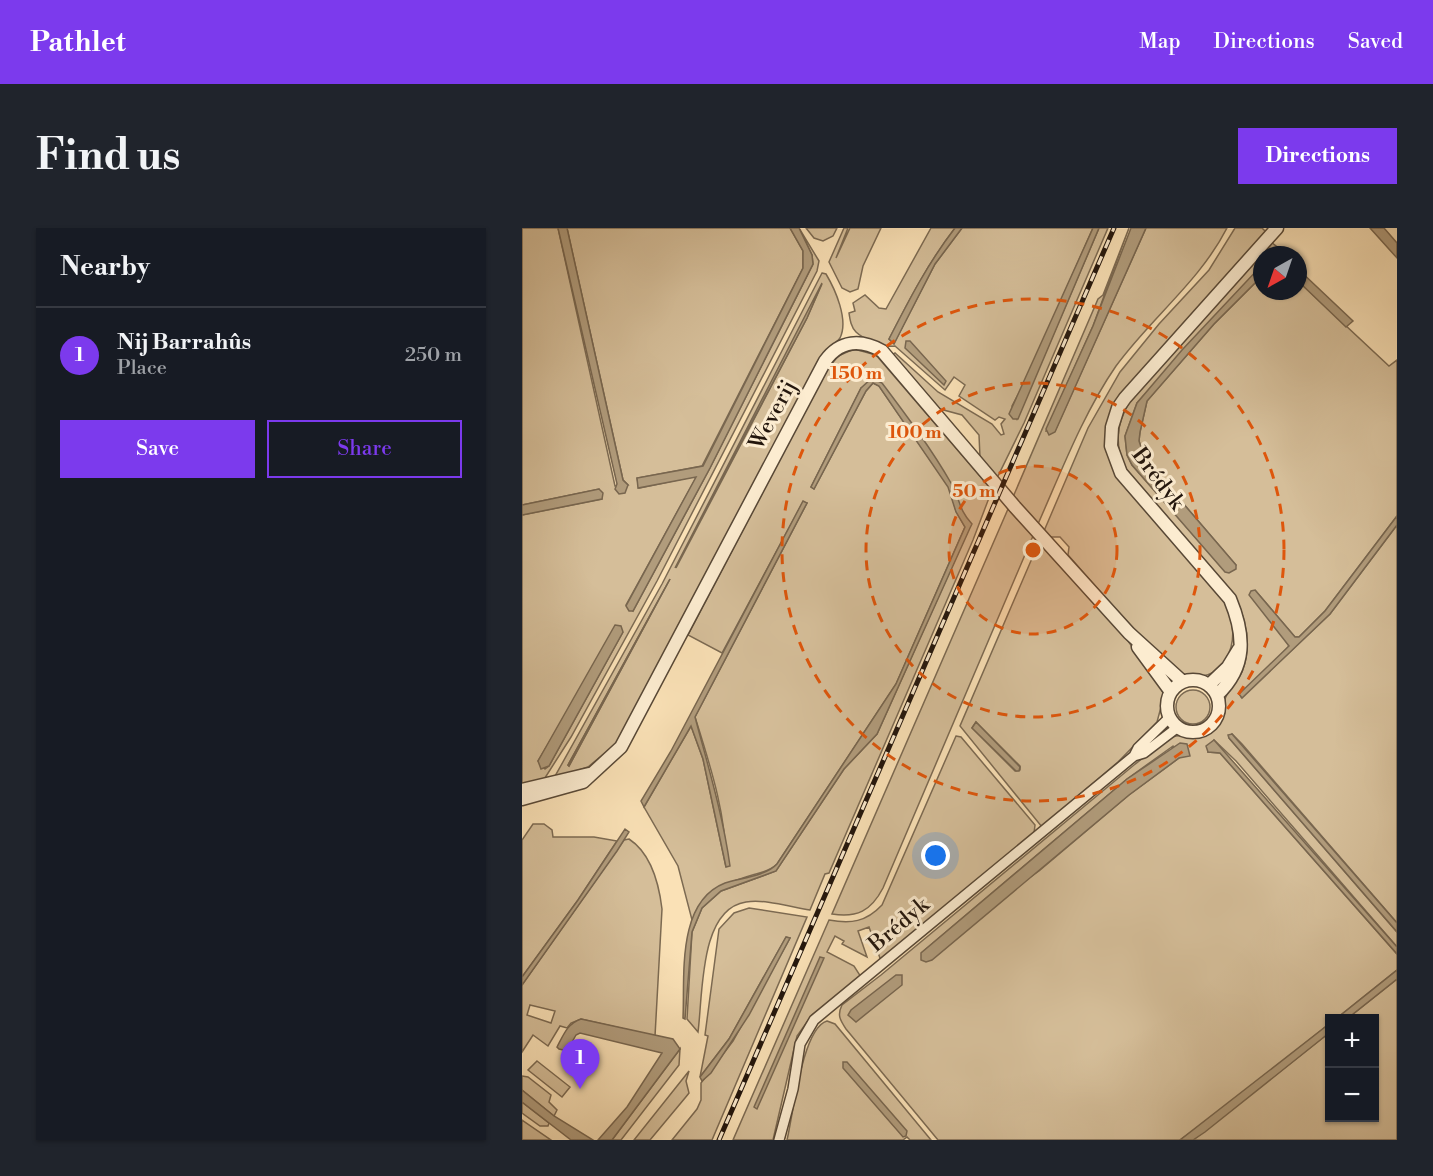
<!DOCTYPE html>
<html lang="en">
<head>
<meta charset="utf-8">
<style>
  body { margin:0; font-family:"Libre Bodoni",serif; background:#20242c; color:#f1f3f6 }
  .controls { position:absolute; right:18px; bottom:18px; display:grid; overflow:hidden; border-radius:0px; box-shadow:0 2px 4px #0004 }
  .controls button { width:54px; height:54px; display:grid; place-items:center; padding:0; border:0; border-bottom:2px solid #363941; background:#171b24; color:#f1f3f6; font:30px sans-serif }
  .compass { position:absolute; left:731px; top:18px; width:54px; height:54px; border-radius:50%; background:#171b24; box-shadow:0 2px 4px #0004; rotate:220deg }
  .you { position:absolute; left:414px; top:628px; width:21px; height:21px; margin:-15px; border:4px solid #fff; border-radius:50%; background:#1a73e8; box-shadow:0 0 0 9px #1a73e833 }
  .badge { display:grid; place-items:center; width:39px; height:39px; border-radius:50%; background:#7c3aed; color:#fff; font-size:20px; font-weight:700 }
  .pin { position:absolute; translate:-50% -50px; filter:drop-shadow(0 2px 3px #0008) }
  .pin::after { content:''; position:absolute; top:32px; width:21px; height:18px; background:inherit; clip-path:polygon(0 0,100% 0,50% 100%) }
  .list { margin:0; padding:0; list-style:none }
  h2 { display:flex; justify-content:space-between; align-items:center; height:78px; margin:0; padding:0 24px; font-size:26px }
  h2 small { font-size:20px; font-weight:400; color:#9ea1a6 }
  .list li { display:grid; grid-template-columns:39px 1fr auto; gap:18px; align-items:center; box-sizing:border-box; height:96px; padding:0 24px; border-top:2px solid #363941 }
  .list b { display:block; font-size:22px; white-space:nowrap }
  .list p { margin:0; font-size:20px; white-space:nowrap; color:#9ea1a6 }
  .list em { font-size:20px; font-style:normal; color:#9ea1a6 }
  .actions { display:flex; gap:12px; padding:18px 24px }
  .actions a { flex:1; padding:14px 0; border:2px solid #7c3aed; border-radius:0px; text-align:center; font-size:21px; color:#7c3aed }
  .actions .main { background:#7c3aed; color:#fff }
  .map { position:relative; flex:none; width:875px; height:912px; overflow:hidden; border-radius:0px }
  header { display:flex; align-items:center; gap:36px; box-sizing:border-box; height:84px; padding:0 30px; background:#7c3aed; color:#fff }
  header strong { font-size:28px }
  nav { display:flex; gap:33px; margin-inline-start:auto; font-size:21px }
  .intro { display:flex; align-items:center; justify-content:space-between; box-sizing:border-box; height:144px; padding:0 36px }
  h1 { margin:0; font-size:42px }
  .button { padding:15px 27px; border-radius:0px; background:#7c3aed; color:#fff; font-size:21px; font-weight:700 }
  main { display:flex; gap:36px; padding:0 36px }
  aside { flex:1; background:#171b24; border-radius:0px; box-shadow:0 2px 4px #0004 }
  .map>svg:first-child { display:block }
</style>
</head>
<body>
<header>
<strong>Pathlet</strong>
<nav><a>Map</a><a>Directions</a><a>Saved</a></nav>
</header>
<div class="intro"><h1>Find us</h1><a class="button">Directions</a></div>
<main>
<aside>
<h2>Nearby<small></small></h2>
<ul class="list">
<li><span class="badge">1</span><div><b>Nij Barrahûs</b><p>Place</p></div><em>250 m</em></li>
</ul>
<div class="actions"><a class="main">Save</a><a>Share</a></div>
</aside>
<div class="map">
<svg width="875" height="912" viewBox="0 0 875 912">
  <rect width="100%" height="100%" fill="#fae1b6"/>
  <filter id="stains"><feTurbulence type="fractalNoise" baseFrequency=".00333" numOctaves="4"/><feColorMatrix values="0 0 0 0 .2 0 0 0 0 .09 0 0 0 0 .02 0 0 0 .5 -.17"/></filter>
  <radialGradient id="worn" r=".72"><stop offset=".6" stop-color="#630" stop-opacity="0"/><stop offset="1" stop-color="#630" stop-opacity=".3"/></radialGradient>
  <path fill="#d5be99" stroke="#7c6a52" stroke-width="1.5" fill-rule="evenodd" d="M0 0H36L93 258 106 257 101 252 45 0H268L281 23V40L180 238 115 250 117 260 175 248 104 377 111 383 188 240 291 36 290 27 277 0 297 33 295 43 135 353 49 509 21 553 0 558V287L80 271 77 261 0 277ZM101 404 27 538 23 541 16 533 40 493Z
    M284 0H315L311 8 301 13 292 10Z
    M322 0H326L314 30 328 0H359L341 38 336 61 328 64 320 60 307 34Z
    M409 0H433C406 35 387 72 367 111L372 115 413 36 440 0H571L505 150 490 178 495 191 577 0H586L502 195 475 250 458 229 457 207 440 187 418 181 370 127 373 125 416 164 470 196 479 207 482 206 479 196 483 191 477 189 473 192 437 168 443 157 432 149 423 162 373 118C365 120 342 112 334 104 329 99 328 92 327 85L333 83 331 75 343 67 357 80 364 81Z
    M607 0 571 98 524 203H533L624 0H705C678 53 629 90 594 138 561 186 539 244 516 296L491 269 576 71 581 67Z
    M713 0H740L744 4 598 167C580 193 580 219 594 248L703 374C711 393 715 412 704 431 695 447 679 452 661 446 654 443 647 434 640 428 606 397 577 362 546 327L547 319 538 309H528L522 303 566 200 598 144 637 96 687 42Z
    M749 14 759 22 750 27H740V41L738 40 615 175 603 208 605 227 610 237 703 343 714 337 623 231 617 213 618 204 625 173 692 96 740 48V63H776V53L867 138 875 132V288L803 383 777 409H773L733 362 767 418 719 470 808 386 875 297V695L720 516 710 506 707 510 875 704V719L714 533 692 512 686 524 698 525 875 726V742L815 790H808L807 796 702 880 658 912H416L324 801C318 792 315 787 320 777L359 747 612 537C623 529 640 511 654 508 667 506 677 512 689 504 702 496 700 484 703 471 706 461 716 453 720 444 730 419 724 391 713 368L604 241C592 217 594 196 608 173ZM651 518 657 530 607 567 517 643 399 725 605 551Z
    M300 45 304 46C313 61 327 92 318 110 315 115 309 118 304 122L95 515 66 539 32 550 140 356ZM300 56 285 90 154 340 284 90ZM148 351 47 538 46 537Z
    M332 121 354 127 470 262 451 312 307 645 303 646 288 682C268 679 244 671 224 674 177 681 181 767 176 804L165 791 170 704 180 680 199 663 254 643 322 541 355 506 449 296 438 282 434 265 356 151 339 160 289 259 292 261 344 163 351 155 357 158 427 259 434 283 443 299 374 456 255 636C249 642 242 644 234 646 201 656 186 660 170 692L156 638 122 579 169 498 181 531 204 639C205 588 188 537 173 489L285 275 281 274 200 425 166 407 304 143 316 128Z
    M486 281 511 308 361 660C349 683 335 690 310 686Z
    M517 314 606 413 639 459 642 468 635 494 596 534 520 599 438 498ZM454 494 498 538V542L493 543 450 500Z
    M654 479a17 17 0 1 1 34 0a17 17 0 1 1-34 0Z
    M434 508 439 509 513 597 512 605 359 733 347 699 336 703 345 729 320 716 322 713 313 708 305 724 332 738 339 749 290 787 275 808 251 912H211L307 692C329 696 344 694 360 677Z
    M11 596H22L30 602 31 609H72L95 613 56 672 0 749V612Z
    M107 611C130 626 137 656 140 681L133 808 59 791 49 795 45 800 38 798 26 818 11 807 0 824V757L102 612ZM8 777 33 783 29 795 5 787Z
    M227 680 285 689 190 912H150L175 881 179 872V855L211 813 268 710 264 709 207 811 178 849 185 813 186 808 183 807 197 701 212 685Z
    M875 751V912H671L807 805 808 890H852V790H826Z
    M305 793 313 796 409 912H388L385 909 381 912H265C271 888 280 800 305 793Z
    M158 821 157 837 99 912H90Z
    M15 833 48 859 40 869 6 842Z
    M167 843 164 853 167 865 163 870 128 912H112Z
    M0 848 6 849 29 867 27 874 35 882 32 888 0 862Z
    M0 874 27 895 26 898H18L0 885Z
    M0 892 29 912H0Z"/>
  <path fill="#b19c7c" stroke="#78664f" stroke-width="1.5" d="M36 0H45L101 252 106 257 103 265 97 266 93 261 95 256Z
    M268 0H277L290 27 291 36 188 240 111 383H107L104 378 174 249 116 260 115 250 181 238 281 40V23Z
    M433 0H440L413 36 372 116 367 111C387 72 406 35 433 0Z
    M571 0H577L496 191H491L487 186Z
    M609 0H624L533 204 527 207 524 201 571 98Z
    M848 0H862L875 15V30Z
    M738 39 740 48 692 96 625 173 618 204 617 213 623 231 714 337V341L707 345 703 344 610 237 605 227 603 208 615 175 660 122Z
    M776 41 831 93 824 99 776 53Z
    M300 55 285 90 153 340Z
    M384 113H388L424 153 422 157 383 120Z
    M350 150 360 155C384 187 409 220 429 255 438 270 436 281 450 296L448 300 355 506 322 541 254 643 199 663 180 680 170 704 163 791 161 790C163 749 154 674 203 655 219 650 244 648 255 636L374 456 443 299 434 284 426 259 357 158 351 155 344 163 292 261 289 259 339 160Z
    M77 261 81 265 80 271 0 287V277Z
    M281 273 285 275 173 489C186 538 201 587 208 638L204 639 181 531 169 498 122 579 119 573 149 523Z
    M875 288V297L808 386 720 470 717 466 767 418 727 367 729 363 733 362 773 409H777L803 383Z
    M148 351 47 538 46 537Z
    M93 397 99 398 101 404 27 538 19 541 16 533Z
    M454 494 498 539 497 543H494L450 500Z
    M710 506 875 695V704L707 510 706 507Z
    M692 512 875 719V726L698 525 686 524 684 518Z
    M658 515 665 516 668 528 657 530 607 567 410 732 404 734 399 732V725L605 551Z
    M103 601 107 604 95 623 0 757V749L56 672Z
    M264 709 268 710 227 787 189 845 180 853 178 849 207 811Z
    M298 729 302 730 235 881 232 879Z
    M875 742V751L826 790H815Z
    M374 747H380V757L334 794 326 787 329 782Z
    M59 791 151 811 158 821 90 912H76L105 879 140 825 58 805 54 807 45 823 37 821 35 819C42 806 45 796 59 791Z
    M807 796V805L683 904 671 912H658Z
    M321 834H325L385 903 384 908 381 909 321 840Z
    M0 862 32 888 71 912H49L0 874Z"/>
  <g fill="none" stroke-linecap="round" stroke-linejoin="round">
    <defs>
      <path id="minor" d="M612 528 622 525 656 499
        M257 912 271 861 278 816 292 792 612 528 616 520 648 489"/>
      <path id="tertiary" d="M616 419 649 464
        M645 478a26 26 0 1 1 52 0a26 26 0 1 1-52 0Z
        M687 457 706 439 717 421
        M695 467C725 439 723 407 708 371L599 245 589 218 590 199 596 180 603 170 755 0
        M0 562 67 546
        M0 571 61 554 99 519 303 133C318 112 339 111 360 123L493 279 607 405 661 454"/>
    </defs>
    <use href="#minor" stroke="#584836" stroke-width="12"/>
    <use href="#tertiary" stroke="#584836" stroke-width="15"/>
    <use href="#minor" stroke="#fcecd0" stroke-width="9"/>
    <use href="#tertiary" stroke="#fcecd0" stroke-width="12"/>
    <defs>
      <path id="rail" d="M197 912 592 0"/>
    </defs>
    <use href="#rail" stroke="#22150c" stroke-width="5"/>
    <use href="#rail" stroke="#fcecd0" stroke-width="3" stroke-dasharray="9" stroke-linecap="butt"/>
  </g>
  <circle cx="511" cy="322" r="84" fill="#de560c" fill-opacity=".12"/>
  <g fill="none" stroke="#de560c" stroke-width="3" stroke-dasharray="10 8">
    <circle cx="511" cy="322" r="84"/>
    <circle cx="511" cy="322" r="167"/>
    <circle cx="511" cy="322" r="251"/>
  </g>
  <g text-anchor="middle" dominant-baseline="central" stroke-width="6" stroke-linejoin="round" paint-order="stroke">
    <g font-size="22" fill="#22150c" stroke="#fcecd0">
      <text transform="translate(251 187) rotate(-62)">Weverij</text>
      <text transform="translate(636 251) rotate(53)">Brédyk</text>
      <text transform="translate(377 697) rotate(-40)">Brédyk</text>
    </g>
  </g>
  <circle cx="511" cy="322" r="9" fill="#de560c" stroke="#fcecd0" stroke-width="3"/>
  <g font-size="18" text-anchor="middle" font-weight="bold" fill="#de560c" stroke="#fcecd0" stroke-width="6" stroke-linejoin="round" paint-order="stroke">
    <text x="334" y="151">150 m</text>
    <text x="393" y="210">100 m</text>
    <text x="452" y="269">50 m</text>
  </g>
  <rect width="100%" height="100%" filter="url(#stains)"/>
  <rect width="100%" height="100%" fill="url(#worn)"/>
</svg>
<div class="controls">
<button>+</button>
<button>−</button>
</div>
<svg class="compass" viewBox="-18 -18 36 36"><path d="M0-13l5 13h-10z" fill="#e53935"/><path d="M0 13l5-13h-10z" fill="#9ea1a6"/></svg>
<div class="you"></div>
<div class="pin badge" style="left:58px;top:861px">1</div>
</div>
</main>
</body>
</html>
